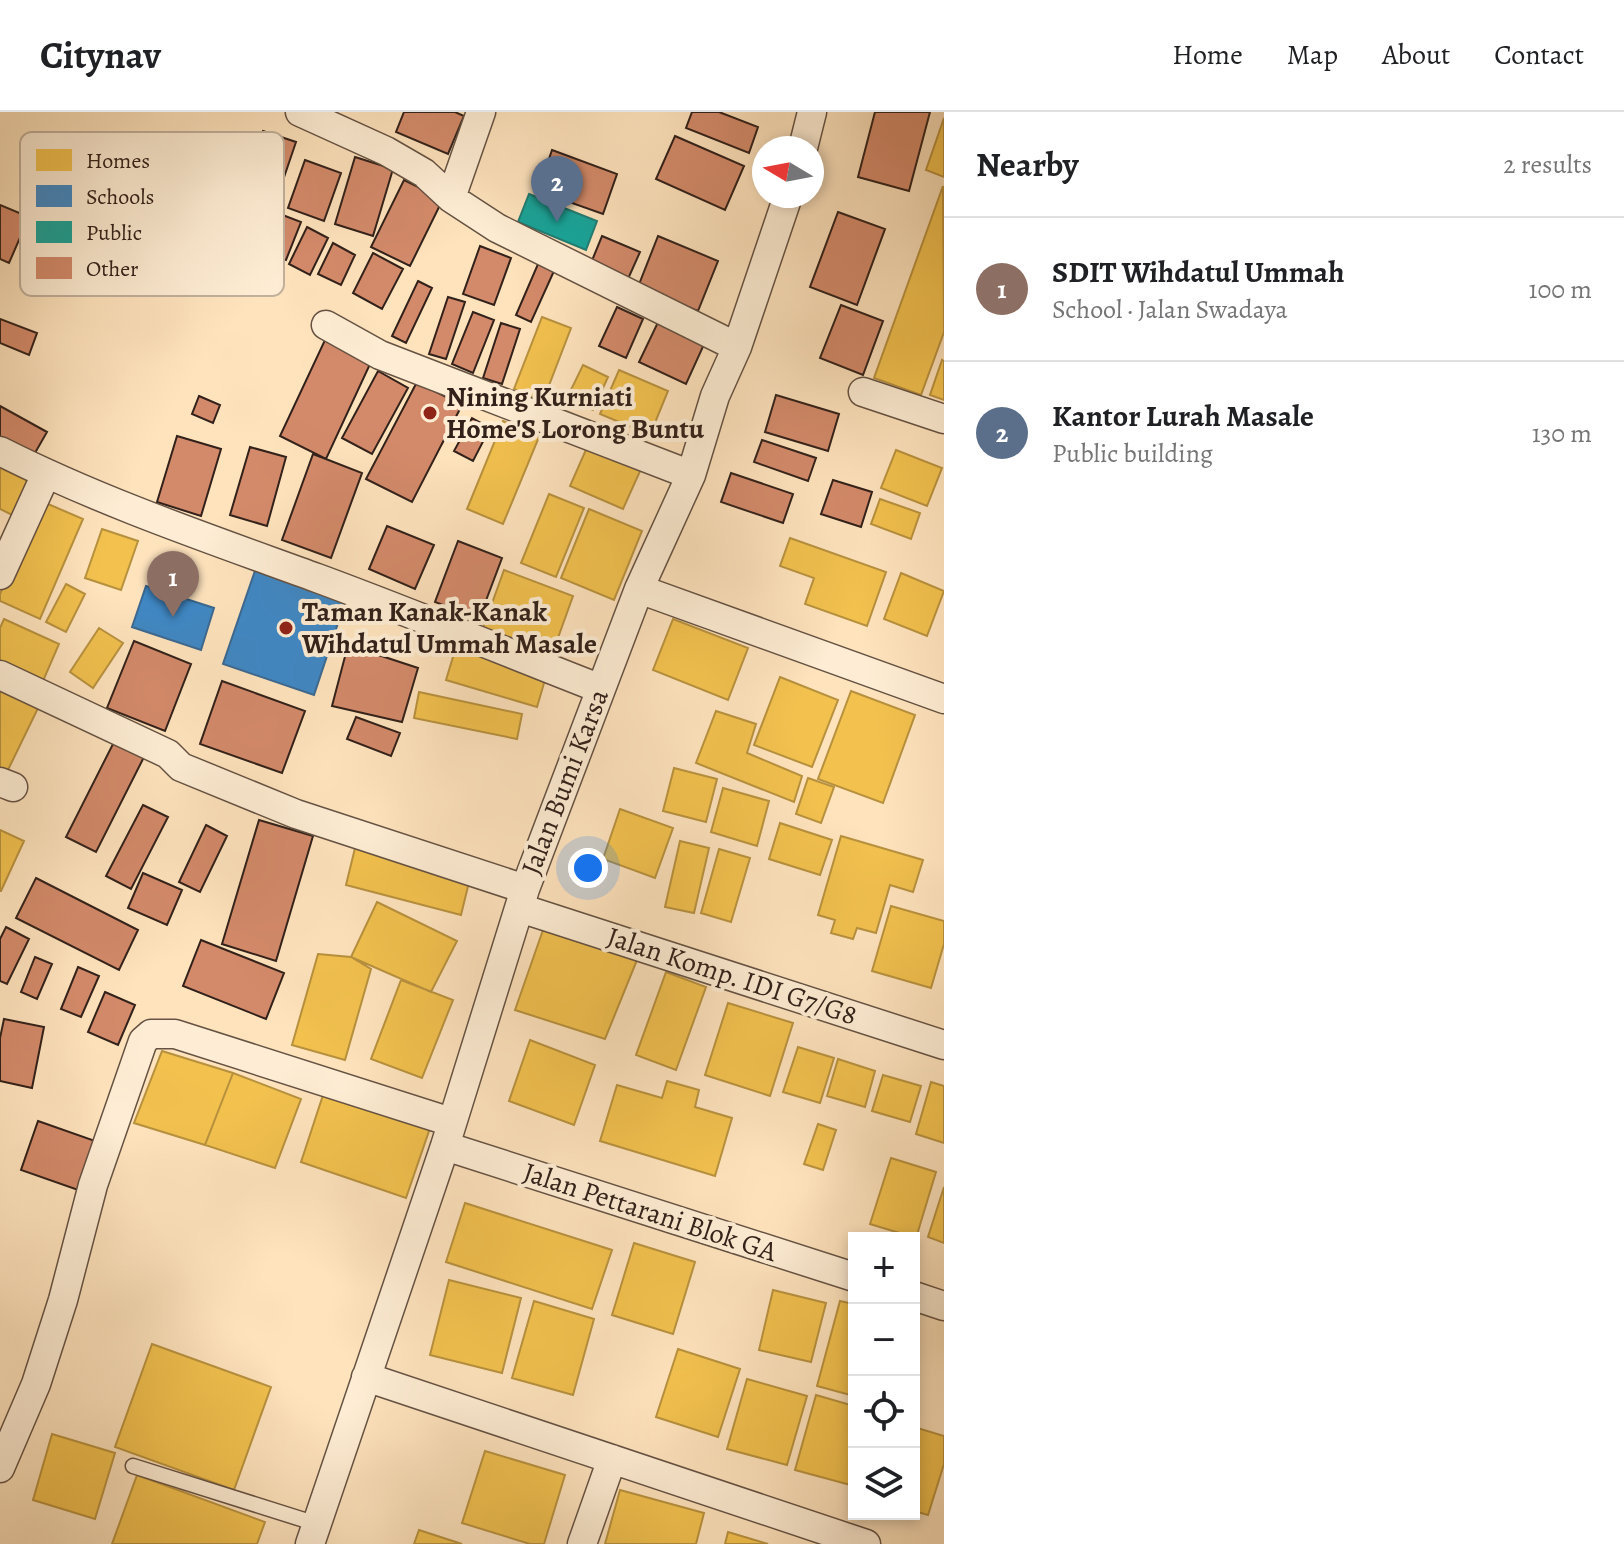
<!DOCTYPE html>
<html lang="en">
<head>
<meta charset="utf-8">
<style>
  body { margin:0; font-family:Alegreya,serif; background:#f6f6f6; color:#202124 }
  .controls { position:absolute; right:24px; bottom:24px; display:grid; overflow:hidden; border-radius:0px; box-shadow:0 4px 12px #0003 }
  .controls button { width:72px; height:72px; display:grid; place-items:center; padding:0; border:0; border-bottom:2px solid #e0e0e0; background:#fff; color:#202124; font:40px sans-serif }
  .compass { position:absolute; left:752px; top:24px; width:72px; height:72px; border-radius:50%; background:#fff; box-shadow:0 4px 12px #0003; rotate:280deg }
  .you { position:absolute; left:588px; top:756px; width:28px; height:28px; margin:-20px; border:6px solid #fff; border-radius:50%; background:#1a73e8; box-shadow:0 0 0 12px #1a73e833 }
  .badge { display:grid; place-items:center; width:52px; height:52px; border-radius:50%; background:#0f766e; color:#fff; font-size:26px; font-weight:700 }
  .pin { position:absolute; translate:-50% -66px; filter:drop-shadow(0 2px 4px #0008) }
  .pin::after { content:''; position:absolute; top:42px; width:28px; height:24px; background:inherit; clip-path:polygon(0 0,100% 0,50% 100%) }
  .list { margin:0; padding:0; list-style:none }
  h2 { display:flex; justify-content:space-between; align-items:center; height:104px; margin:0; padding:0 32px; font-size:34px }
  h2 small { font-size:26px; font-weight:400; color:#757577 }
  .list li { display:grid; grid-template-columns:52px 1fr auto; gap:24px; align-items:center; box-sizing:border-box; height:144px; padding:0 32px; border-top:2px solid #e0e0e0 }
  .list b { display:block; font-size:30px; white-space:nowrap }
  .list p { margin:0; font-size:26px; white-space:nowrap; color:#757577 }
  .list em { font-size:26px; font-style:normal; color:#757577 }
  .icon { flex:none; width:44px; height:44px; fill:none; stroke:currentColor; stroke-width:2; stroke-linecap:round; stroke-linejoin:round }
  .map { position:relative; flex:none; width:944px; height:1432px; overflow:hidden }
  header { display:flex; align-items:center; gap:48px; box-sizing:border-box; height:112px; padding:0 40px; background:#fff; border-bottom:2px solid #e0e0e0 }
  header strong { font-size:38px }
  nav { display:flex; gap:44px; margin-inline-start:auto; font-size:28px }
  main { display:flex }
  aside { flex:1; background:#fff }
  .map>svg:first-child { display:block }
</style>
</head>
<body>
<header>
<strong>Citynav</strong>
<nav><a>Home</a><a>Map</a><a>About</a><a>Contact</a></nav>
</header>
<main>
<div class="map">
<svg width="944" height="1432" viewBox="0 0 944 1432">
  <rect width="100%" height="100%" fill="#fee3bd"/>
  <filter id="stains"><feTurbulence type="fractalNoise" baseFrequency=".0025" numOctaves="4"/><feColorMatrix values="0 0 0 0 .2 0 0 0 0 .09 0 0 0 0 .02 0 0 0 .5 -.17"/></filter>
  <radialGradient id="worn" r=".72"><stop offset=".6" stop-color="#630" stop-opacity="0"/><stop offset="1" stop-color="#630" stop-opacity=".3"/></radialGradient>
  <path fill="#f2c14e" stroke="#b8913e" stroke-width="2" d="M944 6V65L926 58Z
    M943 74 944 220 921 283 874 266Z
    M542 205 571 216 543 289 514 277Z
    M942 248 944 249V288L930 283Z
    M583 253 608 265 593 298 567 286Z
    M619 258 668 279 650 323 600 302Z
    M417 270 462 293 442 332 397 309Z
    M503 309 539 325 503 412 467 397Z
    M588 333 641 357 623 397 570 374Z
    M896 338 942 356 927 394 881 376Z
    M0 356 28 369 12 403 0 397Z
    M549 382 584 396 556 465 521 451Z
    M880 387 920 401 911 427 871 412Z
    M41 389 83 407 40 507 0 489V482Z
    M589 397 642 419 614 488 561 466Z
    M102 417 138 429 121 478 85 466Z
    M790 426 886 460 867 514 805 492 814 466 780 454Z
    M504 458 573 484 550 548 481 522Z
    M901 461 944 479 927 524 884 507Z
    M66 472 85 482 66 520 46 510Z
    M4 507 59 532 43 569 0 550V516Z
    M673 507 748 536 728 588 653 558Z
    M99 516 123 531 93 576 70 560Z
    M456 535 547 561 537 595 446 568Z
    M780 565 838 588 812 655 754 633Z
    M0 567 42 588 6 662 0 659Z
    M851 579 915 603 883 691 818 667Z
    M419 580 522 602 517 627 414 606Z
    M716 599 756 612 747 641 802 664 794 690 696 651Z
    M674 656 717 667 706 710 663 699Z
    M808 666 834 675 821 711 796 702Z
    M723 676 769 689 757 734 711 720Z
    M620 697 673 716 655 766 603 747Z
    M780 711 832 728 820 763 769 747Z
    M0 718 24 729 1 779H0Z
    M841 724 923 748 913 780 890 773 876 821 857 816 853 827 831 821 835 808 818 803Z
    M680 729 709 736 694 801 665 795Z
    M356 732 471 762 461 803 346 773Z
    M719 737 750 746 731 810 701 801Z
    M377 790 457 829 431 880 351 845Z
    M891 794 944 809V832L931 876 872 859Z
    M543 818 637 848 605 927 515 898Z
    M318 842 351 845 371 857 345 948 292 933Z
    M666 860 706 875 676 958 636 943Z
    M401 868 453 888 422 966 371 947Z
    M728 891 793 911 770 984 705 963Z
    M530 928 595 953 574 1013 509 989Z
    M798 935 834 946 820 991 783 980Z
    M162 939 233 961 205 1033 134 1011Z
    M838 947 875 959 865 995 827 984Z
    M233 961 301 987 275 1056 205 1033Z
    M883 963 921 974 910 1010 872 999Z
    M667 969 699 978 695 995 732 1006 715 1064 600 1029 617 973 662 986Z
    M931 970 944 974V1031L916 1022Z
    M324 980 430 1016 406 1086 301 1050Z
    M818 1012 836 1018 823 1058 804 1052Z
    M891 1046 936 1060 916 1126 870 1112Z
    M944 1075V1131L928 1125Z
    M465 1091 612 1138 592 1197 446 1150Z
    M634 1131 695 1150 673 1222 612 1203Z
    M449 1168 521 1186 502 1261 430 1243Z
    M773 1178 826 1191 811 1250 759 1238Z
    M534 1189 594 1207 573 1283 512 1266Z
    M840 1189 854 1192V1284L817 1274Z
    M152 1232 271 1275 234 1378 115 1335Z
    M678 1237 740 1257 718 1325 656 1305Z
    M747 1267 807 1284 787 1353 727 1337Z
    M816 1283 854 1294V1374L795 1358Z
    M914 1315 944 1324V1352L928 1403 914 1399Z
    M52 1322 115 1341 95 1407 33 1388Z
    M485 1339 565 1363 544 1432H530L462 1411Z
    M137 1363 265 1410 257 1432H112Z
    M620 1378 704 1401 696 1432H605Z
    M419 1418 462 1432H414Z
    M728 1420 768 1432H725Z"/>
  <path fill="#3f88c5" stroke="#3b6992" stroke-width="2" d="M258 450 348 481 314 583 223 552Z
    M146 474 214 496 201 538 132 515Z"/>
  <path fill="#17a398" stroke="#1f7c72" stroke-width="2" d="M529 82 597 109 586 138 518 110Z"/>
  <path fill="#d38a6a" stroke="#32211a" stroke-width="2" d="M404 0H455L464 4 448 42 396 20Z
    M692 0H719L758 15 749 41 686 16Z
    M875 0H930L909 79 858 65Z
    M263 19 296 30 278 83 244 71Z
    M675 24 744 54 725 98 656 67Z
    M552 38 617 62 603 102 538 79Z
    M355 45 393 57 373 124 335 112Z
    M305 48 341 61 324 109 288 96Z
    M404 68 443 87 410 154 371 135Z
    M0 93 29 105 9 151 0 147Z
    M838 100 885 117 857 193 810 175Z
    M280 102 301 110 286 148 265 140Z
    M307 115 328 126 310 163 289 152Z
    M602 124 640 140 628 167 591 151Z
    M658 124 718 149 698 199 638 175Z
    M333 131 355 143 341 173 318 162Z
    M480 134 511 146 494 193 463 182Z
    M373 141 403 157 382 197 353 181Z
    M538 152 554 159 531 210 516 203Z
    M418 169 432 176 406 231 392 224Z
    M448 185 465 190 446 247 429 242Z
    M841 193 883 209 863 263 820 246Z
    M617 195 643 207 626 246 599 234Z
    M473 200 494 208 473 261 452 252Z
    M660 206 706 228 686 272 639 250Z
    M0 207 37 221 29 243 0 231Z
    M501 211 520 217 502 272 483 266Z
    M325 228 371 250 326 347 280 324Z
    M378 259 408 276 372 342 342 326Z
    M417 270 462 293 412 390 366 367Z
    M776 283 839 302 828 339 765 320Z
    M199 284 220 293 213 311 192 302Z
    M0 294 47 320 31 348 0 331Z
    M472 306 490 316 473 349 454 339Z
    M177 324 221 337 201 404 157 390Z
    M762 328 816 346 808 369 754 350Z
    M250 335 286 345 267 414 230 403Z
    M313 342 362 361 331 446 282 428Z
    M731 361 793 382 783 411 721 390Z
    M833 368 872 380 861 415 821 402Z
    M387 414 434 433 415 477 369 457Z
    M458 429 502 446 479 507 435 490Z
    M134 529 191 552 165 619 107 596Z
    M348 533 418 556 402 610 332 594Z
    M222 569 305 599 282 661 200 632Z
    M356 605 400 621 391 644 347 627Z
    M114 630 144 645 96 740 66 725Z
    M143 693 168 705 131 777 106 764Z
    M259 708 313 724 276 849 222 832Z
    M206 713 227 724 200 780 179 770Z
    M143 761 182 778 167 813 128 796Z
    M36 766 138 818 119 858 16 806Z
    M6 815 29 827 7 872 0 869V827Z
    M201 828 284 861 266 907 183 874Z
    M35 845 52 852 37 887 21 880Z
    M78 855 99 864 81 905 61 897Z
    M105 880 135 893 118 933 88 920Z
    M4 907 44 915 32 976 0 969V926Z
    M38 1009 98 1030 81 1079 21 1058Z"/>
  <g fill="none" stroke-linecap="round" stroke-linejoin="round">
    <defs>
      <path id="service" d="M133 1354 317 1412"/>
      <path id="minor" d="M300 0 386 39 424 61 451 86 497 116 737 235
        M803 36 812 0
        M451 86 481 0
        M326 213 380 243 691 363
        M863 280 944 307
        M0 339C101 390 210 427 317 466 412 501 506 540 601 577
        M0 463 46 362
        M639 477 944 587
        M0 563 168 642 181 655 296 702 525 777
        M0 670 13 675
        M520 796 944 933
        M445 1034 854 1165
        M914 1184 944 1194
        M366 1265 866 1432
        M0 1356 36 1272 63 1188 93 1073 143 929 151 922H175L451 1010
        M310 1432 445 1034 525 777 639 477 691 363 715 284 737 235 788 84
        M582 1432 612 1347"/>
    </defs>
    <use href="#service" stroke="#655243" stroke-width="17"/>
    <use href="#minor" stroke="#655243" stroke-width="31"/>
    <use href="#service" stroke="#feedd4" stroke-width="14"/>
    <use href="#minor" stroke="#feedd4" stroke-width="28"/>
  </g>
  <g fill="#8f2418" stroke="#feedd4" stroke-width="3">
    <circle cx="430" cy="301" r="8"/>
    <circle cx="286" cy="516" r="8"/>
  </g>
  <g text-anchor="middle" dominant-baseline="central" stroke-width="8" stroke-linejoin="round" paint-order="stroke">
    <g font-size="28" font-weight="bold" fill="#32211a" stroke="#feedd4" text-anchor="start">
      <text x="446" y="285">Nining Kurniati<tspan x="446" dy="32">Home'S Lorong Buntu</tspan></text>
      <text x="302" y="500">Taman Kanak-Kanak<tspan x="302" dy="32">Wihdatul Ummah Masale</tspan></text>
    </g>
    <g font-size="28" fill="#32211a" stroke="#feedd4">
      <text transform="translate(565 670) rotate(-69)">Jalan Bumi Karsa</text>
      <text transform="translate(732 864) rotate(18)">Jalan Komp. IDI G7/G8</text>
      <text transform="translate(650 1100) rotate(18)">Jalan Pettarani Blok GA</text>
    </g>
  </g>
  <rect x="20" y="20" width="264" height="164" rx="12" fill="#feedd4" stroke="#c1b09c" stroke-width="2"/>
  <rect x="36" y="37" width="36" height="22" fill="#f2c14e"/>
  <rect x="36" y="73" width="36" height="22" fill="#3f88c5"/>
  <rect x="36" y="109" width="36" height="22" fill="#17a398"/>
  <rect x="36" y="145" width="36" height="22" fill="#d38a6a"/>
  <g font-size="22" fill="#32211a">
    <text x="86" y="56">Homes</text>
    <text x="86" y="92">Schools</text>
    <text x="86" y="128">Public</text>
    <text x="86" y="164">Other</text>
  </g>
  <rect width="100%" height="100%" filter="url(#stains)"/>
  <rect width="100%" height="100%" fill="url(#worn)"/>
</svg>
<div class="controls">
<button>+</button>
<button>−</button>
<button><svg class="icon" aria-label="locate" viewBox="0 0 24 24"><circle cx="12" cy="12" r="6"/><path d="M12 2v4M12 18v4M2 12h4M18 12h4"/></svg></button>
<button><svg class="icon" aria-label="layers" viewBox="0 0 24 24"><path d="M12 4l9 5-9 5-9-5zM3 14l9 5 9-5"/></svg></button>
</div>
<svg class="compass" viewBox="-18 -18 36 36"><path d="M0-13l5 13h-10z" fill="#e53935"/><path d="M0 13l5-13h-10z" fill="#757577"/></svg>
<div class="you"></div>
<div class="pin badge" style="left:173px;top:505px;background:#8d6e63">1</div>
<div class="pin badge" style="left:557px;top:110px;background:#5c6f8a">2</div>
</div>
<aside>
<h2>Nearby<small>2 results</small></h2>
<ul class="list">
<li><span class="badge" style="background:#8d6e63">1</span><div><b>SDIT Wihdatul Ummah</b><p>School · Jalan Swadaya</p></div><em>100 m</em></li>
<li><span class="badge" style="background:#5c6f8a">2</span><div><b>Kantor Lurah Masale</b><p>Public building</p></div><em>130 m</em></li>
</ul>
</aside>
</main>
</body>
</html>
